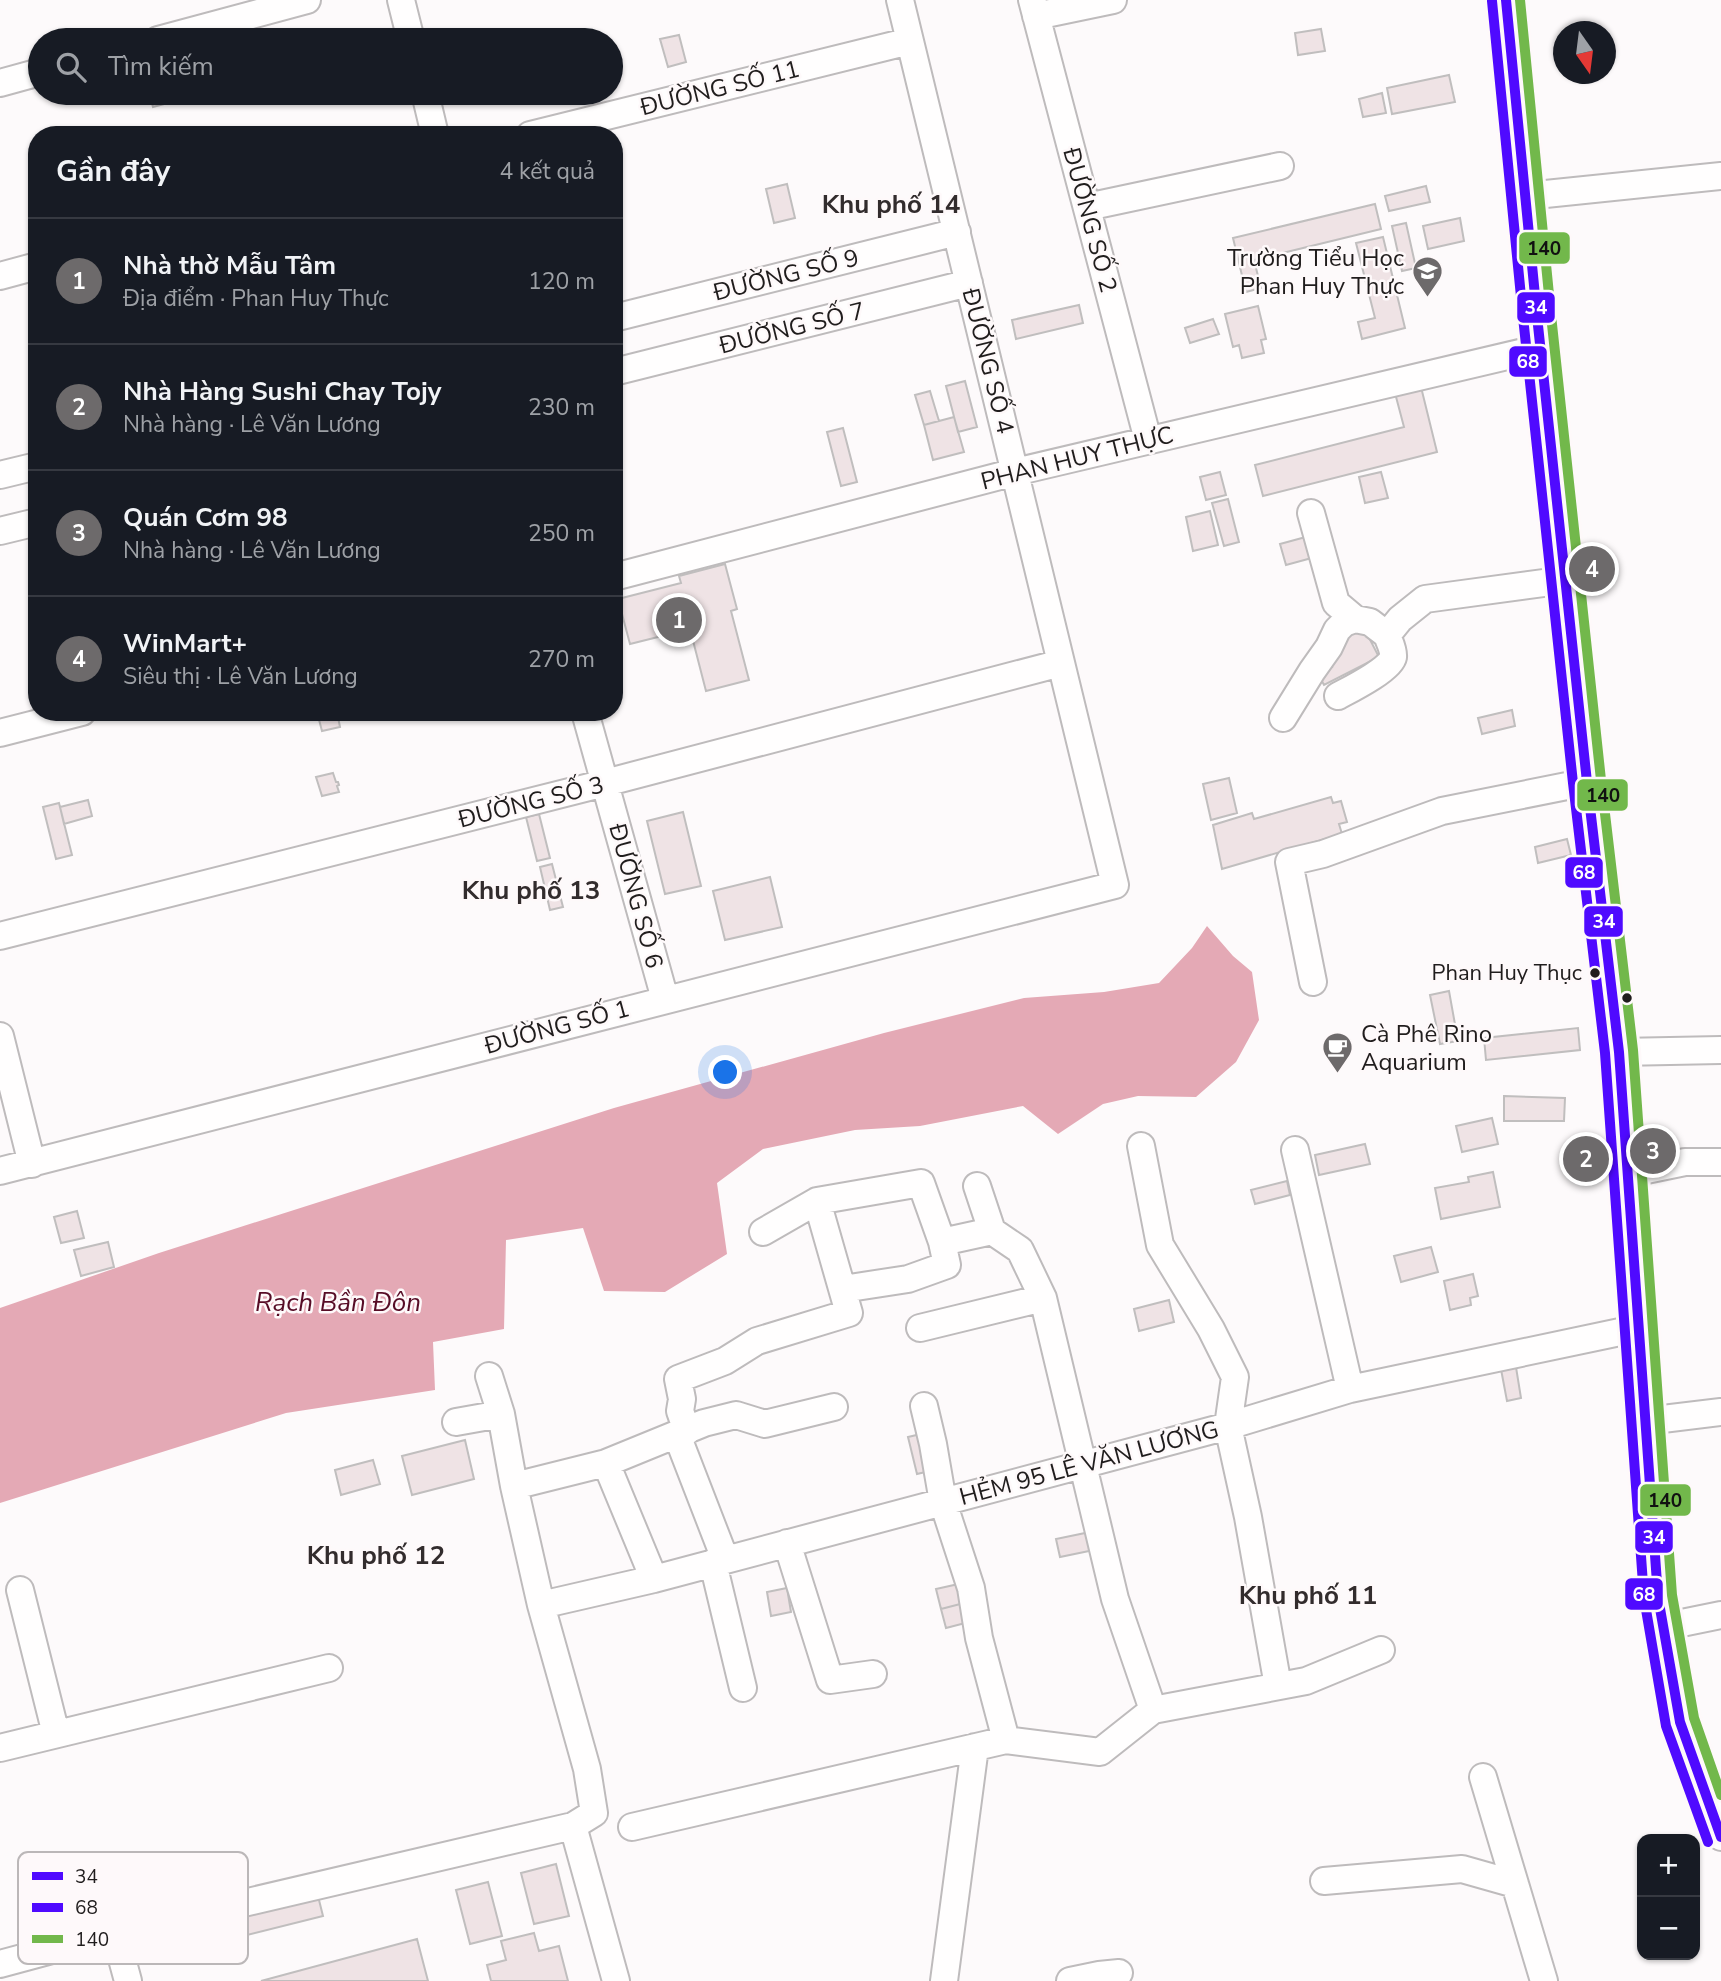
<!DOCTYPE html>
<html lang="vi">
<head>
<meta charset="utf-8">
<style>
  body { margin:0; font-family:"Nunito Sans",sans-serif; background:#242831; color:#f1f3f6 }
  .controls { position:absolute; right:21px; bottom:21px; display:grid; overflow:hidden; border-radius:14px; box-shadow:0 2px 5px #0004 }
  .controls button { width:63px; height:63px; display:grid; place-items:center; padding:0; border:0; border-bottom:2px solid #363941; background:#171b24; color:#f1f3f6; font:35px sans-serif }
  .compass { position:absolute; left:1553px; top:21px; width:63px; height:63px; border-radius:50%; background:#171b24; box-shadow:0 2px 5px #0004; rotate:166deg }
  .you { position:absolute; left:726px; top:1073px; width:24px; height:24px; margin:-18px; border:5px solid #fff; border-radius:50%; background:#1a73e8; box-shadow:0 0 0 10px #1a73e833 }
  .badge { display:grid; place-items:center; width:46px; height:46px; border-radius:50%; background:#6d6a6b; color:#fff; font-size:23px; font-weight:700 }
  .pin { position:absolute; translate:-50% -50%; border:4px solid #fff; box-shadow:0 2px 7px #0006 }
  .list { margin:0; padding:0; list-style:none }
  h2 { display:flex; justify-content:space-between; align-items:center; height:91px; margin:0; padding:0 28px; font-size:30px }
  h2 small { font-size:23px; font-weight:400; color:#9ea1a6 }
  .list li { display:grid; grid-template-columns:46px 1fr auto; gap:21px; align-items:center; box-sizing:border-box; height:126px; padding:0 28px; border-top:2px solid #363941 }
  .list b { display:block; font-size:26px; white-space:nowrap }
  .list p { margin:0; font-size:23px; white-space:nowrap; color:#9ea1a6 }
  .list em { font-size:23px; font-style:normal; color:#9ea1a6 }
  .icon { flex:none; width:38px; height:38px; fill:none; stroke:currentColor; stroke-width:2; stroke-linecap:round; stroke-linejoin:round }
  .map { position:relative; flex:none; width:1721px; height:1981px; overflow:hidden }
  .search { position:absolute; background:#171b24; box-shadow:0 2px 5px #0004; left:28px; top:28px; width:595px; height:77px; display:flex; align-items:center; gap:18px; box-sizing:border-box; padding:0 24px; border-radius:38px; color:#9ea1a6; font-size:26px }
  .panel { position:absolute; background:#171b24; box-shadow:0 2px 5px #0004; left:28px; top:126px; width:595px; height:595px; border-radius:28px }
  .map>svg:first-child { display:block }
</style>
</head>
<body>
<div class="map">
<svg width="1721" height="1981" viewBox="0 0 1721 1981">
  <rect width="100%" height="100%" fill="#fdfafb"/>
  <path fill="#e4a9b5" d="M1207 926 1233 956 1252 972 1259 1020 1236 1062 1196 1097 1138 1096 1103 1104 1058 1134 1023 1106 920 1126 855 1130 763 1149 717 1183 727 1254 665 1292 604 1291 583 1228 506 1240 504 1329 433 1342 435 1390 286 1413 0 1503V1308L159 1253 614 1108 884 1033 1024 998 1104 992 1159 983 1192 948Z"/>
  <path fill="#efe3e5" stroke="#c0bebe" stroke-width="2" d="M1321 29 1325 51 1298 55 1295 33Z
    M679 35 686 62 668 67 660 39Z
    M1449 75 1455 102 1392 114 1387 88Z
    M149 93H182L183 99 153 107Z
    M1382 93 1386 113 1363 117 1359 99Z
    M787 184 795 218 774 223 766 189Z
    M1426 186 1430 202 1389 211 1385 196Z
    M1375 204 1381 229 1254 260 1261 288 1246 292 1233 238Z
    M1460 218 1464 241 1428 249 1423 226Z
    M1406 223 1416 268 1402 271 1392 226Z
    M1383 237 1405 328 1362 339 1358 322 1375 318 1356 243Z
    M1079 305 1083 323 1016 339 1012 320Z
    M1258 306 1266 339 1261 340 1264 353 1242 358 1239 345 1233 347 1225 314Z
    M1213 319 1219 334 1190 343 1185 328Z
    M965 381 977 427 958 432 946 386Z
    M1421 387 1437 452 1263 496 1255 465 1404 427 1395 393Z
    M930 391 939 421 924 425 915 395Z
    M954 417 964 452 933 460 924 425Z
    M843 428 857 482 841 486 827 432Z
    M1220 472 1226 495 1206 500 1200 477Z
    M1381 472 1388 498 1365 503 1359 477Z
    M1228 499 1239 542 1224 546 1212 503Z
    M1210 511 1218 545 1193 551 1186 517Z
    M1313 535 1319 556 1286 565 1280 544Z
    M725 564 737 609 731 611 749 680 706 691 690 629 630 644 618 599 681 583 679 576Z
    M1364 628 1379 657 1324 685 1318 674 1332 667 1323 649Z
    M1512 710 1515 726 1482 734 1478 718Z
    M317 712H337L340 727 322 731Z
    M333 773 336 782H338L339 785 337 786 339 792 322 796 316 777Z
    M1229 778 1237 813 1211 820 1203 784Z
    M1331 797 1333 803 1341 801 1347 822 1339 824 1342 834 1222 869 1213 825 1252 813 1254 819Z
    M88 800 92 816 64 824 60 807Z
    M59 803 72 855 56 859 43 807Z
    M683 812 701 886 665 894 647 821Z
    M539 814 550 858 537 861 526 817Z
    M1567 839 1571 855 1538 863 1535 847Z
    M552 864 563 907 550 910 540 867Z
    M770 877 782 927 725 940 713 891Z
    M1449 991 1458 1041 1440 1044 1430 995Z
    M1578 1028 1580 1050 1486 1060 1484 1038Z
    M1504 1096 1565 1098 1564 1121H1504Z
    M1492 1118 1498 1144 1462 1152 1456 1126Z
    M1365 1144 1370 1164 1319 1175 1315 1155Z
    M1493 1172 1500 1207 1441 1219 1435 1188 1469 1182 1468 1177Z
    M1287 1181 1290 1195 1255 1204 1251 1190Z
    M77 1211 84 1238 61 1243 54 1217Z
    M108 1242 114 1267 81 1276 74 1250Z
    M1431 1247 1438 1272 1401 1282 1394 1256Z
    M1473 1274 1478 1296 1470 1298 1471 1305 1450 1310 1444 1281Z
    M1169 1300 1174 1322 1139 1331 1134 1309Z
    M1515 1361 1521 1398 1507 1401 1500 1364Z
    M925 1433 934 1470 917 1474 908 1437Z
    M465 1440 474 1479 412 1495 402 1456Z
    M373 1460 380 1484 341 1495 335 1470Z
    M1090 1532 1094 1550 1060 1557 1056 1539Z
    M963 1583 968 1602 941 1609 936 1589Z
    M787 1588 791 1612 771 1616 767 1592Z
    M968 1602 973 1621 946 1628 941 1609Z
    M556 1864 569 1916 534 1924 521 1873Z
    M488 1882 502 1936 470 1944 456 1890Z
    M318 1896 323 1916 187 1950 182 1930Z
    M534 1933 539 1951 559 1946 568 1981H491L487 1965 506 1960 501 1941Z
    M417 1939 428 1981H261Z"/>
  <g fill="none" stroke-linecap="round" stroke-linejoin="round">
    <defs>
      <path id="minor" d="M401 0 411 40
        M1032 0 1148 440
        M1506 0 1537 316 1587 782 1619 1052 1658 1597 1680 1722 1721 1837
        M1036 16 1113 0
        M158 40 307 0
        M0 83 40 72
        M425 93 435 135
        M530 135 910 41
        M1526 196 1721 176
        M1087 207 1280 166
        M0 276 37 266
        M614 318 957 232
        M614 372 969 283
        M0 475 37 466
        M1311 513 1336 603 1355 619
        M0 531 37 522
        M614 577 1015 472 1541 348
        M1338 696C1349 690 1391 669 1393 657 1394 650 1389 641 1387 635L1400 619 1425 599 1566 580
        M585 712 665 999
        M1283 718 1312 671 1329 647 1337 630 1344 623 1355 619 1370 622 1387 635
        M0 733 82 712
        M0 936 605 783 1061 663
        M1313 982 1289 862 1323 854 1442 811 1587 782
        M0 1036 32 1164
        M1619 1052 1721 1050
        M1141 1146 1160 1245 1211 1329 1235 1377 1228 1426 1248 1517 1278 1686
        M1295 1150 1350 1389
        M0 1171 1115 885 900 0
        M1627 1174 1685 1162H1721
        M977 1186 992 1231 1020 1250 1043 1298 1115 1599 1153 1710
        M763 1232 817 1201 921 1183 942 1242 947 1265 908 1279 843 1289
        M942 1242 992 1231
        M920 1328 1043 1298
        M924 1406 933 1444 943 1502 971 1588 979 1638 1006 1740
        M1646 1421 1721 1412
        M456 1422 501 1414
        M687 1431 680 1411 682 1399 678 1379 725 1361 757 1341 849 1313 817 1201
        M677 1435 725 1559
        M606 1463 654 1579
        M514 1486 606 1463 704 1423 736 1415 765 1424 834 1407
        M787 1543 830 1680 873 1674
        M713 1563 743 1688
        M20 1590 56 1734
        M541 1605 654 1579 1228 1426 1350 1389 1639 1328
        M1662 1627 1721 1615
        M0 1748 329 1668
        M1483 1777 1544 1981
        M573 1826 616 1981
        M632 1827 1006 1740 1100 1752 1153 1710 1306 1681 1381 1650
        M1324 1881 1462 1869 1515 1884
        M115 1933 128 1981
        M0 1964 115 1933 573 1826 594 1813 587 1769 541 1605 514 1486 501 1414 489 1376
        M944 1981 975 1747
        M1070 1981 1099 1975 1119 1973"/>
    </defs>
    <use href="#minor" stroke="#bebbbc" stroke-width="30"/>
    <use href="#minor" stroke="#fffefe" stroke-width="26"/>
    <defs>
      <path id="bus-1" d="M1506 0 1537 316 1587 782 1619 1052 1658 1597 1680 1722 1721 1837"/>
      <path id="bus-2" d="M1492 1 1523 317 1573 783 1605 1053 1644 1598 1666 1726 1708 1842"/>
      <path id="bus-3" d="M1520 0 1551 315 1601 780 1633 1050 1672 1595 1694 1718 1721 1795"/>
    </defs>
    <use href="#bus-1" stroke="#fef9fa" stroke-width="16"/>
    <use href="#bus-2" stroke="#fef9fa" stroke-width="16"/>
    <use href="#bus-3" stroke="#fef9fa" stroke-width="16"/>
    <use href="#bus-1" stroke="#4f0aff" stroke-width="10"/>
    <use href="#bus-2" stroke="#4f0aff" stroke-width="10"/>
    <use href="#bus-3" stroke="#72b84b" stroke-width="10"/>
  </g>
  <defs>
    <symbol id="school-pin" viewBox="-11 -11 22 30"><path d="M0 17L-7.5 6A9.5 9.5 0 1 1 7.5 6Z" fill="#6d6a6b" stroke="#fef9fa"/><path d="M0-5L7-2L0 1L-7-2ZM-4 1L0 2.5L4 1V4Q0 6-4 4Z" fill="#fff"/></symbol>
    <symbol id="cafe-pin" viewBox="-11 -11 22 30"><path d="M0 17L-7.5 6A9.5 9.5 0 1 1 7.5 6Z" fill="#6d6a6b" stroke="#fef9fa"/><path d="M-5.5-4.5H6V0H3Q3 3.5 0 3.5H-2.5Q-5.5 3.5-5.5 0ZM3-3.2v2h1.7v-2ZM-6 4.5H4V6H-6Z" fill="#fff"/></symbol>
  </defs>
  <g fill-rule="evenodd">
    <use href="#school-pin" x="1410" y="254" width="35" height="47"/>
    <use href="#cafe-pin" x="1320" y="1030" width="35" height="47"/>
  </g>
  <g fill="#201d1d" stroke="#fef9fa" stroke-width="2.5">
    <circle cx="1595" cy="973" r="6"/>
    <circle cx="1627" cy="998" r="6"/>
  </g>
  <g text-anchor="middle" dominant-baseline="central" stroke-width="5" stroke-linejoin="round" paint-order="stroke">
    <g font-size="22" fill="#201d1d" stroke="#fef9fa" text-anchor="end">
      <text x="1582" y="973">Phan Huy Thục</text>
    </g>
    <g font-size="24" fill="#201d1d" stroke="#fef9fa">
      <text transform="translate(720 88) rotate(-14)">ĐƯỜNG SỐ 11</text>
      <text transform="translate(1090 220) rotate(75)">ĐƯỜNG SỐ 2</text>
      <text transform="translate(786 275) rotate(-14)">ĐƯỜNG SỐ 9</text>
      <text transform="translate(792 328) rotate(-14)">ĐƯỜNG SỐ 7</text>
      <text transform="translate(988 361) rotate(76)">ĐƯỜNG SỐ 4</text>
      <text transform="translate(1077 458) rotate(-14)">PHAN HUY THỰC</text>
      <text transform="translate(531 802) rotate(-14)">ĐƯỜNG SỐ 3</text>
      <text transform="translate(636 896) rotate(75)">ĐƯỜNG SỐ 6</text>
      <text transform="translate(557 1027) rotate(-15)">ĐƯỜNG SỐ 1</text>
      <text transform="translate(1089 1463) rotate(-15)">HẺM 95 LÊ VĂN LƯƠNG</text>
    </g>
    <g font-size="24" fill="#201d1d" stroke="#fef9fa" text-anchor="end">
      <text x="1404" y="258">Trường Tiểu Học<tspan x="1404" dy="28">Phan Huy Thực</tspan></text>
      <text x="1361" y="1034" text-anchor="start">Cà Phê Rino<tspan x="1361" dy="28">Aquarium</tspan></text>
    </g>
    <g font-size="26" font-weight="bold" fill="#322c2d" stroke="#fef9fa">
      <text x="891" y="204">Khu phố 14</text>
      <text x="531" y="890">Khu phố 13</text>
      <text x="376" y="1555">Khu phố 12</text>
      <text x="1308" y="1595">Khu phố 11</text>
    </g>
    <g font-size="26" font-style="italic" fill="#570c26" stroke="#fef9fa">
      <text x="338" y="1302">Rạch Bần Đôn</text>
    </g>
  </g>
  <rect x="18" y="1852" width="230" height="112" rx="10" fill="#fef9fa" stroke="#bbb7b8" stroke-width="2"/>
  <rect x="32" y="1872" width="31" height="8" fill="#4f0aff"/>
  <rect x="32" y="1903" width="31" height="9" fill="#4f0aff"/>
  <rect x="32" y="1935" width="31" height="8" fill="#72b84b"/>
  <g font-size="19" fill="#201d1d">
    <text x="75" y="1883">34</text>
    <text x="75" y="1914">68</text>
    <text x="75" y="1946">140</text>
  </g>
  <g stroke="#fef9fa" stroke-width="2.5">
    <rect x="1518" y="231" width="53" height="34" rx="7" fill="#72b84b"/>
    <rect x="1516" y="291" width="40" height="33" rx="7" fill="#4f0aff"/>
    <rect x="1508" y="345" width="40" height="33" rx="7" fill="#4f0aff"/>
    <rect x="1576" y="778" width="53" height="34" rx="7" fill="#72b84b"/>
    <rect x="1564" y="856" width="40" height="33" rx="7" fill="#4f0aff"/>
    <rect x="1583" y="905" width="41" height="33" rx="7" fill="#4f0aff"/>
    <rect x="1639" y="1483" width="53" height="34" rx="7" fill="#72b84b"/>
    <rect x="1634" y="1520" width="40" height="34" rx="7" fill="#4f0aff"/>
    <rect x="1624" y="1577" width="40" height="34" rx="7" fill="#4f0aff"/>
  </g>
  <g font-size="19" text-anchor="middle" font-weight="bold" fill="#fff">
    <text x="1536" y="314">34</text>
    <text x="1528" y="368">68</text>
    <text x="1584" y="879">68</text>
    <text x="1604" y="928">34</text>
    <text x="1654" y="1544">34</text>
    <text x="1644" y="1601">68</text>
  </g>
  <g font-size="19" text-anchor="middle" font-weight="bold" fill="#111">
    <text x="1544" y="255">140</text>
    <text x="1603" y="802">140</text>
    <text x="1665" y="1507">140</text>
  </g>
</svg>
<div class="controls">
<button>+</button>
<button>−</button>
</div>
<svg class="compass" viewBox="-18 -18 36 36"><path d="M0-13l5 13h-10z" fill="#e53935"/><path d="M0 13l5-13h-10z" fill="#9ea1a6"/></svg>
<div class="you"></div>
<div class="pin badge" style="left:679px;top:620px">1</div>
<div class="pin badge" style="left:1586px;top:1159px">2</div>
<div class="pin badge" style="left:1653px;top:1151px">3</div>
<div class="pin badge" style="left:1592px;top:569px">4</div>
<div class="search"><svg class="icon" aria-label="search" viewBox="0 0 24 24"><circle cx="10" cy="10" r="6"/><path d="M15 15l6 6"/></svg>Tìm kiếm</div>
<section class="panel">
<h2>Gần đây<small>4 kết quả</small></h2>
<ul class="list">
<li><span class="badge">1</span><div><b>Nhà thờ Mẫu Tâm</b><p>Địa điểm · Phan Huy Thực</p></div><em>120 m</em></li>
<li><span class="badge">2</span><div><b>Nhà Hàng Sushi Chay Tojy</b><p>Nhà hàng · Lê Văn Lương</p></div><em>230 m</em></li>
<li><span class="badge">3</span><div><b>Quán Cơm 98</b><p>Nhà hàng · Lê Văn Lương</p></div><em>250 m</em></li>
<li><span class="badge">4</span><div><b>WinMart+</b><p>Siêu thị · Lê Văn Lương</p></div><em>270 m</em></li>
</ul>
</section>
</div>
</body>
</html>
